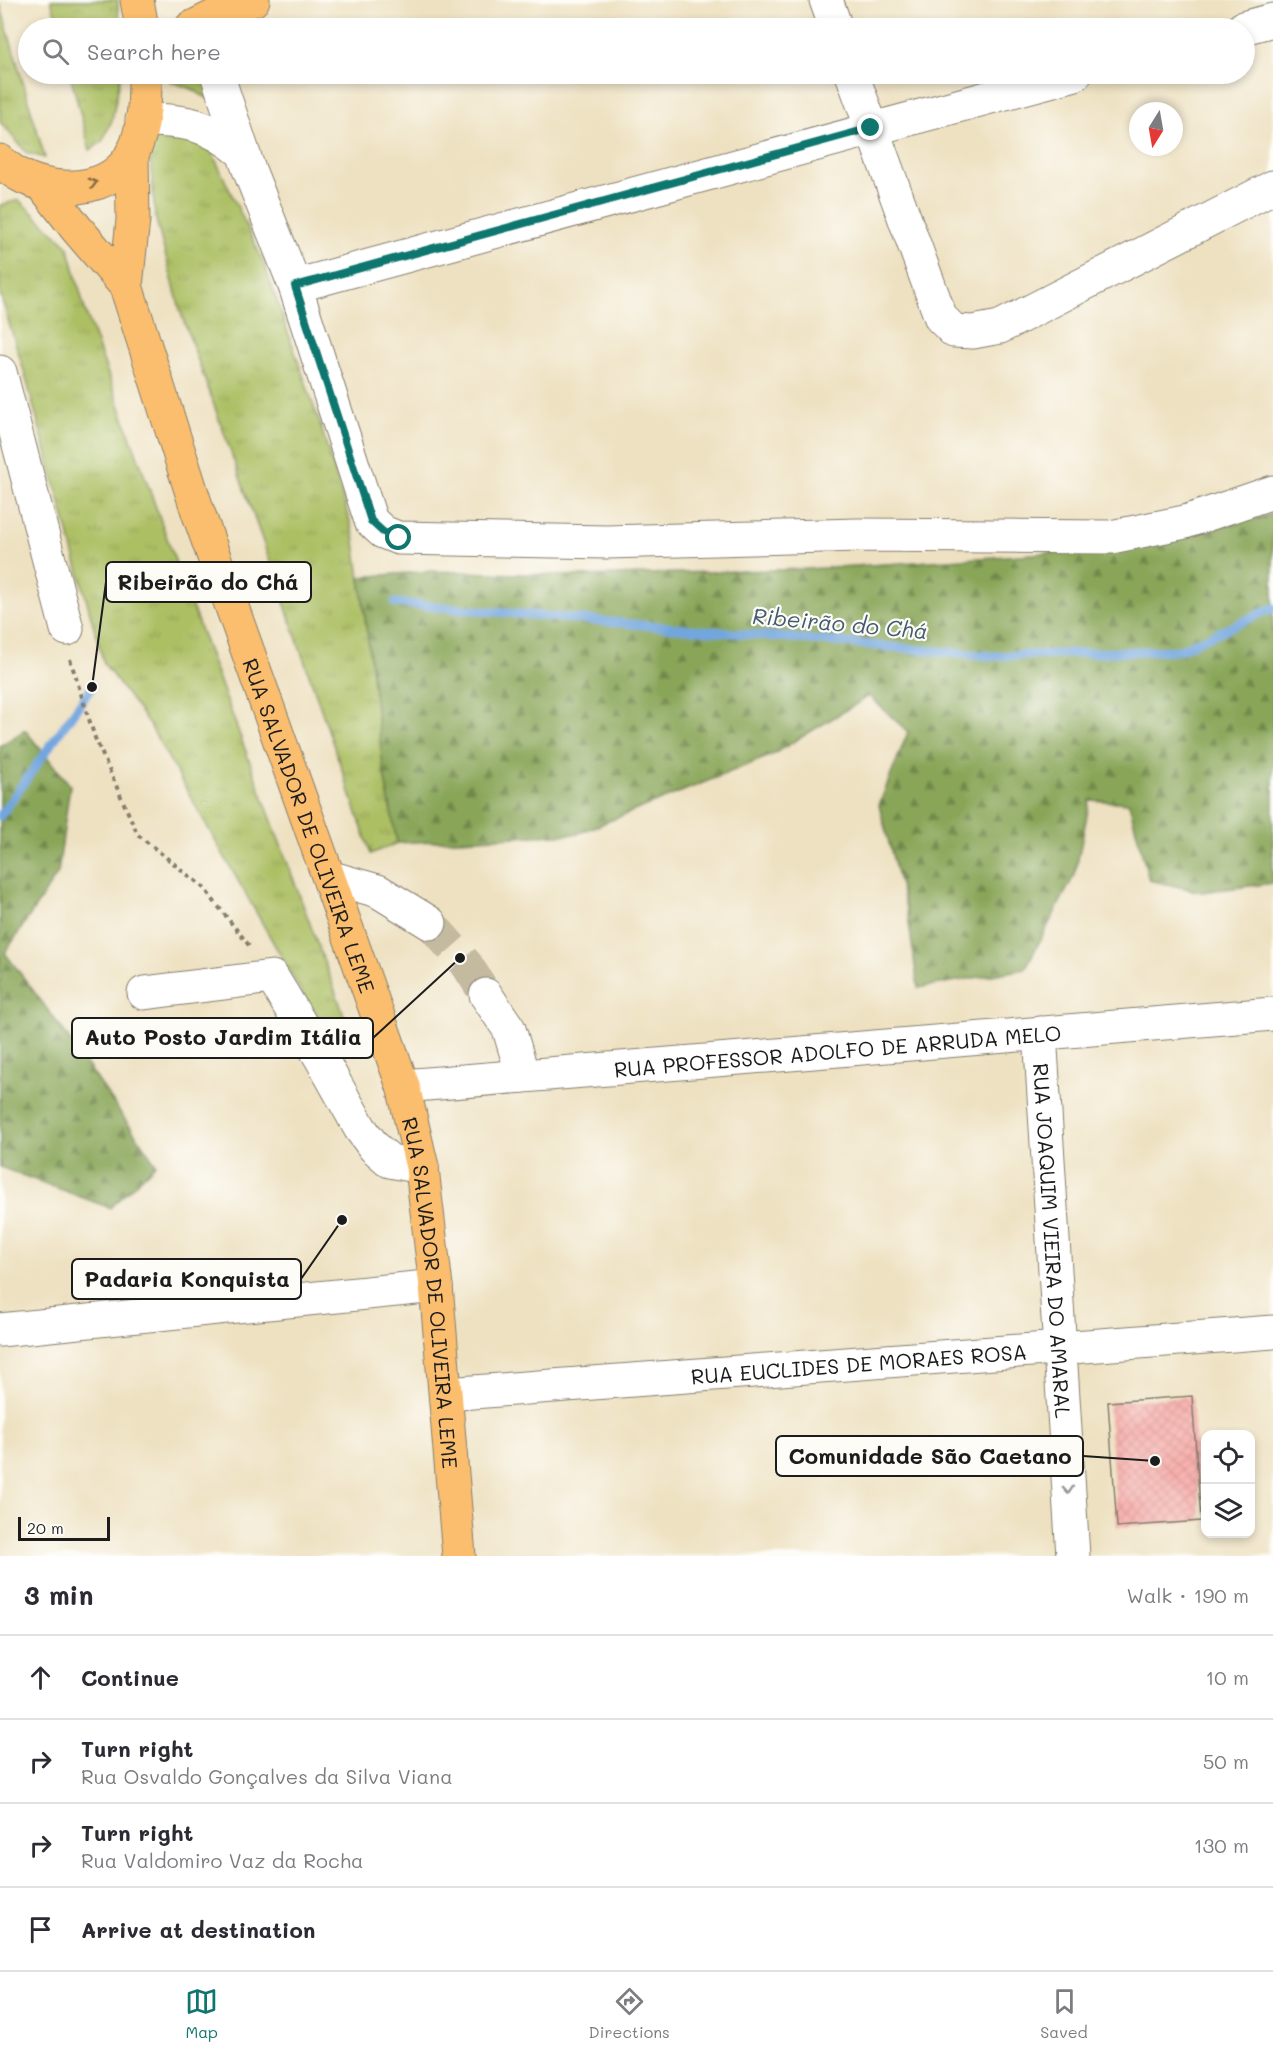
<!DOCTYPE html>
<html lang="en">
<head>
<meta charset="utf-8">
<style>
  body { margin:0; font-family:Mali,sans-serif; background:#f7f7f7; color:#2b2b33 }
  .controls { position:absolute; right:18px; bottom:18px; display:grid; overflow:hidden; border-radius:12px; box-shadow:0 3px 9px #0003 }
  .controls button { width:54px; height:54px; display:grid; place-items:center; padding:0; border:0; border-bottom:2px solid #e1e1e2; background:#fff; color:#2b2b33; font:30px sans-serif }
  .compass { position:absolute; left:1129px; top:102px; width:54px; height:54px; border-radius:50%; background:#fff; box-shadow:0 3px 9px #0003; rotate:191deg }
  .scale { position:absolute; left:18px; bottom:15px; width:92px; box-sizing:border-box; padding-left:6px; border:3px solid #1c1c1c; border-top:0; font-size:16px; line-height:21px; white-space:nowrap; color:#1c1c1c; -webkit-text-stroke:4px #fdfcf7; paint-order:stroke }
  .stop { position:absolute; width:18px; height:18px; margin:-14px; border:4px solid #0f766e; border-radius:50%; background:#fff }
  .stop.end { background:#0f766e; border-color:#fff; box-shadow:0 2px 6px #0008 }
  .list { margin:0; padding:0; list-style:none }
  h2 { display:flex; justify-content:space-between; align-items:center; height:78px; margin:0; padding:0 24px; font-size:26px }
  h2 small { font-size:20px; font-weight:400; color:#7c7c81 }
  .list li { display:grid; grid-template-columns:39px 1fr auto; gap:18px; align-items:center; box-sizing:border-box; height:84px; padding:0 24px; border-top:2px solid #e1e1e2 }
  .list b { display:block; font-size:22px; white-space:nowrap }
  .list p { margin:0; font-size:20px; white-space:nowrap; color:#7c7c81 }
  .list em { font-size:20px; font-style:normal; color:#7c7c81 }
  .icon { flex:none; width:33px; height:33px; fill:none; stroke:currentColor; stroke-width:2; stroke-linecap:round; stroke-linejoin:round }
  .map { position:relative; flex:none; width:1273px; height:1556px; overflow:hidden }
  .search { position:absolute; background:#fff; box-shadow:0 3px 9px #0003; left:18px; right:18px; top:18px; height:66px; display:flex; align-items:center; gap:15px; box-sizing:border-box; padding:0 21px; border-radius:33px; color:#7c7c81; font-size:22px }
  .sheet { height:414px; background:#fff }
  nav { display:flex; justify-content:space-around; align-items:center; box-sizing:border-box; height:84px; border-top:2px solid #e1e1e2; background:#fff; font-size:16px; color:#7c7c81 }
  nav a { display:grid; justify-items:center; gap:3px }
  nav .on { color:#0f766e }
  .map>svg:first-child { display:block }
</style>
</head>
<body>
<div class="map">
<svg width="1273" height="1556" viewBox="0 0 1273 1556">
  <defs>
    <pattern id="grass-tufts" width="24" height="20" patternUnits="userSpaceOnUse" patternTransform="scale(1.5)"><rect width="24" height="20" fill="#acbf63"/><path d="M3 7l-1-3M5 7V3M7 7l1-3M15 17l-1-3M17 17v-4M19 17l1-3" fill="none" stroke="#93a455"/></pattern>
    <pattern id="forest-firs" width="22" height="20" patternUnits="userSpaceOnUse" patternTransform="scale(1.5)"><rect width="22" height="20" fill="#89a659"/><path d="M5 1l3.5 6h-7zM16 11l3.5 6h-7z" fill="#6f8649"/></pattern>
    <pattern id="building-cross-hatch" width="8" height="8" patternUnits="userSpaceOnUse" patternTransform="scale(1.5)"><rect width="8" height="8" fill="#f7a7a4"/><path d="M0 0l8 8M0 8l8-8" fill="none" stroke="#d38f8d"/></pattern>
  </defs>
  <rect width="100%" height="100%" fill="#fdfcf7"/>
  <filter id="ink" filterUnits="userSpaceOnUse"><feTurbulence type="fractalNoise" baseFrequency=".0167" numOctaves="2"/><feDisplacementMap in="SourceGraphic" scale="12" xChannelSelector="R" yChannelSelector="G"/><feConvolveMatrix kernelMatrix="1 2 1 2 8 2 1 2 1" color-interpolation-filters="sRGB"/></filter>
  <filter id="wash" filterUnits="userSpaceOnUse"><feTurbulence type="fractalNoise" baseFrequency=".008" numOctaves="4" result="noise"/><feDisplacementMap in="SourceGraphic" scale="24" xChannelSelector="R" yChannelSelector="G"/><feGaussianBlur stdDeviation="1.35" result="paint"/><feColorMatrix in="noise" values="0 0 0 0 0 0 0 0 0 0 0 0 0 0 0 0 0 1.4 0 .05"/><feComposite in="paint" operator="in"/></filter>
  <g filter="url(#wash)">
    <rect width="100%" height="100%" fill="#eee1c1"/>
    <path fill="url(#grass-tufts)" stroke="#646e40" stroke-width="1.5" d="M51 0H118L119 28H59Z
      M0 4 45 158 27 153 0 122Z
      M70 74H121L112 120 102 142 90 150Z
      M164 74H205L211 99C203 97 199 93 192 89 181 84 172 85 164 76Z
      M158 134 207 142 263 261 320 424 354 535 397 843 371 854 272 567 181 313 155 216 149 145Z
      M19 200 68 246 85 310 181 577 354 1042 327 1037 149 724 104 664 24 371 0 294V205Z"/>
    <path fill="url(#forest-firs)" stroke="#52613a" stroke-width="1.5" d="M1273 514V883L1202 892 1149 880 1129 803 1090 800 1075 874 1025 969 918 988 908 916 879 805 908 732 869 696 772 755 577 834 397 843 384 774 360 577 432 571 581 576 806 569 995 557 1150 544Z
      M25 730 70 785 58 873 5 953 65 1033 156 1164 110 1208 0 1167V746Z"/>
    <g fill="none" stroke-linecap="round" stroke-linejoin="round">
      <path stroke="#72a6df" stroke-width="9" d="M395 603 992 656 1179 650 1273 608
        M0 816 92 687"/>
    </g>
    <g id="blocks">
      <path fill="url(#building-cross-hatch)" d="M1192 1396 1201 1521 1117 1527 1108 1402Z"/>
    </g>
  </g>
  <g filter="url(#ink)">
    <use href="#blocks" fill-opacity="0" stroke="#857e6e" stroke-width="1.5"/>
    <g fill="none" stroke-linecap="round" stroke-linejoin="round">
      <path stroke="#c4baa0" stroke-width="33" stroke-dasharray="33 16" stroke-linecap="butt" d="M430 923 467 965 486 995"/>
      <defs>
        <g id="minor">
          <path d="M826 0 836 28"/>
          <path d="M1243 28 1273 20"/>
          <path d="M217 74 248 167 295 286 371 521 383 532 398 538 607 542 858 535 1111 537 1185 522 1273 492"/>
          <path d="M852 74 941 318 954 331 973 332 1000 327 1273 187"/>
          <path d="M142 120C185 120 209 124 242 152"/>
          <path d="M295 286 1075 74"/>
          <path d="M0 372 67 629"/>
          <path d="M329 877 378 891 430 923"/>
          <path d="M144 993 272 977 321 1058 360 1128 374 1147 390 1161 422 1167"/>
          <path d="M486 995 509 1029 523 1076"/>
          <path id="s1" d="M1040 1033 1073 1556"/>
          <path id="s2" d="M403 1086 1273 1014"/>
          <path d="M0 1330 436 1286"/>
          <path id="s3" d="M446 1394 1273 1332"/>
        </g>
        <g id="major">
          <path d="M137 0 142 28"/>
          <path d="M191 28 239 4 253 0"/>
          <path d="M0 161C7 167 15 173 23 177 64 196 120 191 137 143 145 120 145 97 145 74"/>
          <path id="s4" d="M42 184 76 228 126 286 198 512 403 1086 422 1167 425 1195 436 1286 459 1556"/>
          <path d="M126 286 133 220 132 153"/>
        </g>
      </defs>
      <use href="#minor" stroke="#857e6e" stroke-width="35"/>
      <use href="#major" stroke="#857e6e" stroke-width="35"/>
      <path stroke="#857e6e" stroke-width="4" stroke-dasharray="4.5 4.5" stroke-linecap="butt" d="M70 659 95 738 138 835 203 887 251 948"/>
      <use href="#minor" stroke="#fff" stroke-width="33"/>
      <use href="#major" stroke="#fabe6e" stroke-width="33"/>
    </g>
    <defs><path id="oneway-chevron" d="M-2-3.5L2.5 0L-2 3.5" fill="none" stroke-width="1.6" stroke-linecap="round" stroke-linejoin="round" transform="scale(1.5)"/></defs>
    <use stroke="#8b6d45" href="#oneway-chevron" transform="translate(93 183) rotate(-15)"/>
    <use stroke="#999" href="#oneway-chevron" transform="translate(1068 1490) rotate(86)"/>
  </g>
  <g fill="none" stroke-linecap="round" stroke-linejoin="round" filter="url(#ink)">
    <path stroke="#0f766e" stroke-width="8" d="M399 538 383 532 371 521 295 286 871 128"/>
  </g>
  <g text-anchor="middle" dominant-baseline="central" stroke-width="4.5" stroke-linejoin="round" paint-order="stroke">
    <g font-size="21" fill="#1c1c1c" stroke="#fdfcf7">
      <text stroke="none"><textPath href="#s4" startOffset="702">RUA SALVADOR DE OLIVEIRA LEME</textPath></text>
      <text stroke="none"><textPath href="#s2" startOffset="436">RUA PROFESSOR ADOLFO DE ARRUDA MELO</textPath></text>
      <text stroke="none"><textPath href="#s1" startOffset="208">RUA JOAQUIM VIEIRA DO AMARAL</textPath></text>
      <text stroke="none"><textPath href="#s4" startOffset="1188">RUA SALVADOR DE OLIVEIRA LEME</textPath></text>
      <text stroke="none"><textPath href="#s3" startOffset="414">RUA EUCLIDES DE MORAES ROSA</textPath></text>
    </g>
    <g font-size="22" font-style="italic" fill="#435a74" stroke="#fdfcf7">
      <text transform="translate(840 623) rotate(5)">Ribeirão do Chá</text>
    </g>
  </g>
  <path fill="none" stroke="#1c1c1c" stroke-width="2" d="M92 687L106 582M460 958L373 1038M342 1220L301 1279M1155 1461L1083 1456"/>
  <g fill="#1c1c1c" stroke="#fdfcf7" stroke-width="2">
    <circle cx="92" cy="687" r="6"/>
    <circle cx="460" cy="958" r="6"/>
    <circle cx="342" cy="1220" r="6"/>
    <circle cx="1155" cy="1461" r="6"/>
  </g>
  <g fill="#fdfcf7" stroke="#1c1c1c" stroke-width="2">
    <rect x="106" y="562" width="205" height="40" rx="6"/>
    <rect x="72" y="1018" width="301" height="40" rx="6"/>
    <rect x="72" y="1259" width="229" height="40" rx="6"/>
    <rect x="776" y="1436" width="307" height="40" rx="6"/>
  </g>
  <g font-size="22" text-anchor="middle" font-weight="bold" fill="#1c1c1c">
    <text x="208" y="590">Ribeirão do Chá</text>
    <text x="223" y="1045">Auto Posto Jardim Itália</text>
    <text x="187" y="1287">Padaria Konquista</text>
    <text x="930" y="1464">Comunidade São Caetano</text>
  </g>
</svg>
<div class="controls">
<button><svg class="icon" aria-label="locate" viewBox="0 0 24 24"><circle cx="12" cy="12" r="6"/><path d="M12 2v4M12 18v4M2 12h4M18 12h4"/></svg></button>
<button><svg class="icon" aria-label="layers" viewBox="0 0 24 24"><path d="M12 4l9 5-9 5-9-5zM3 14l9 5 9-5"/></svg></button>
</div>
<svg class="compass" viewBox="-18 -18 36 36"><path d="M0-13l5 13h-10z" fill="#e53935"/><path d="M0 13l5-13h-10z" fill="#7c7c81"/></svg>
<div class="scale">20 m</div>
<div class="stop" style="left:399px;top:538px"></div>
<div class="stop end" style="left:871px;top:128px"></div>
<div class="search"><svg class="icon" aria-label="search" viewBox="0 0 24 24"><circle cx="10" cy="10" r="6"/><path d="M15 15l6 6"/></svg>Search here</div>
</div>
<section class="sheet">
<h2>3 min<small>Walk · 190 m</small></h2>
<ul class="list">
<li><svg class="icon" aria-label="ahead" viewBox="0 0 24 24"><path d="M12 20V5M6 11l6-6 6 6"/></svg><div><b>Continue</b></div><em>10 m</em></li>
<li><svg class="icon" aria-label="right" viewBox="0 0 24 24"><path d="M7 20v-9h11M14 6l5 5-5 5"/></svg><div><b>Turn right</b><p>Rua Osvaldo Gonçalves da Silva Viana</p></div><em>50 m</em></li>
<li><svg class="icon" aria-label="right" viewBox="0 0 24 24"><path d="M7 20v-9h11M14 6l5 5-5 5"/></svg><div><b>Turn right</b><p>Rua Valdomiro Vaz da Rocha</p></div><em>130 m</em></li>
<li><svg class="icon" aria-label="arrive" viewBox="0 0 24 24"><path d="M6 21V4h12l-3 4 3 4H6"/></svg><div><b>Arrive at destination</b></div></li>
</ul>
</section>
<nav>
<a class="on"><svg class="icon" aria-label="map" viewBox="0 0 24 24"><path d="M3 6l6-2 6 2 6-2v14l-6 2-6-2-6 2zM9 4v14M15 6v14"/></svg>Map</a>
<a><svg class="icon" aria-label="directions" viewBox="0 0 24 24"><path d="M12 3l9 9-9 9-9-9zM9 14v-3h6M13 9l2 2-2 2"/></svg>Directions</a>
<a><svg class="icon" aria-label="saved" viewBox="0 0 24 24"><path d="M7 4h10v16l-5-4-5 4z"/></svg>Saved</a>
</nav>
</body>
</html>
